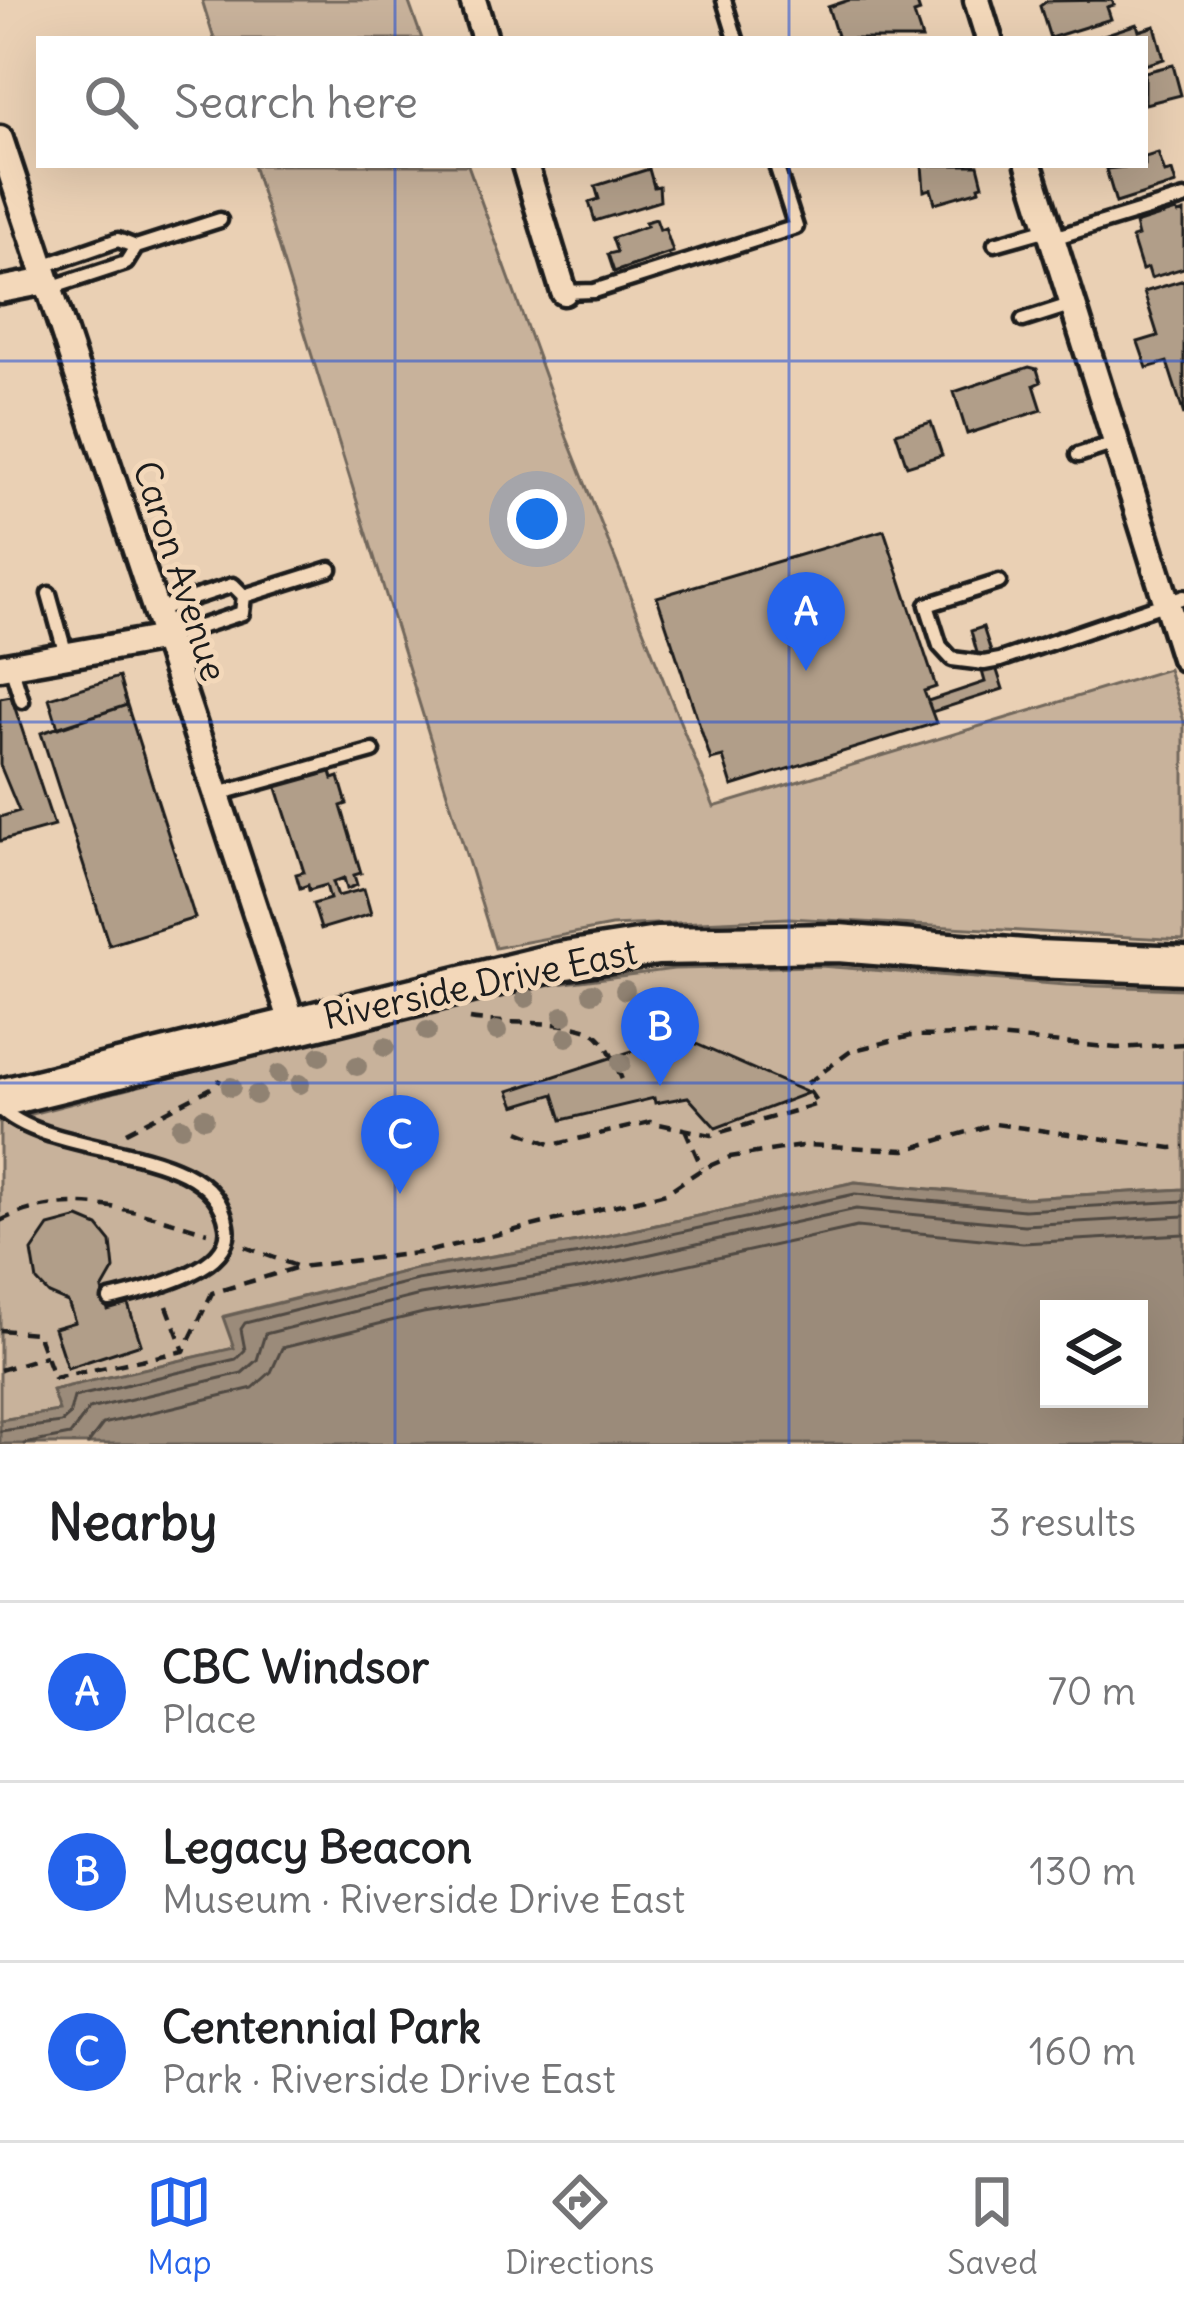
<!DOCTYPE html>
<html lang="en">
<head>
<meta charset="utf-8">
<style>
  body { margin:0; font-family:Delius,sans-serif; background:#f6f6f6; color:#202124 }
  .controls { position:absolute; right:36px; bottom:36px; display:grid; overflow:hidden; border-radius:0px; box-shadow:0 12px 48px #0002 }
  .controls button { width:108px; height:108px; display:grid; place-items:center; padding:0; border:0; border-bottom:3px solid #e0e0e0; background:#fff; color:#202124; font:60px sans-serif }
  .you { position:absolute; left:537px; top:519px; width:42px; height:42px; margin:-30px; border:9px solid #fff; border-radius:50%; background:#1a73e8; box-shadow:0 0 0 18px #1a73e833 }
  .badge { display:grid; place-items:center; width:78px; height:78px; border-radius:50%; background:#2563eb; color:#fff; font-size:39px; font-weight:700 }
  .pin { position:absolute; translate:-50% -99px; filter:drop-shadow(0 3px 6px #0008) }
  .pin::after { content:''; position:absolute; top:63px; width:42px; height:36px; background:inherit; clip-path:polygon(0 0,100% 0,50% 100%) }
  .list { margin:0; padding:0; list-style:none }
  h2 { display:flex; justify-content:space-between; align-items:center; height:156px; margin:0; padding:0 48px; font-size:51px }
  h2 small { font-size:39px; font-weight:400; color:#757577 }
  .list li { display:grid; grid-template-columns:78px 1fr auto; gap:36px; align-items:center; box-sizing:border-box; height:180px; padding:0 48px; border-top:3px solid #e0e0e0 }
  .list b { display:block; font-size:45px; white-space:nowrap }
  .list p { margin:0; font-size:39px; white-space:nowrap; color:#757577 }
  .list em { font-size:39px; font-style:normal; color:#757577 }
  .icon { flex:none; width:66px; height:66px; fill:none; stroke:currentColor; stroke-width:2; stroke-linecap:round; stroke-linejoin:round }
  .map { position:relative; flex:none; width:1184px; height:1444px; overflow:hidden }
  .search { position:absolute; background:#fff; box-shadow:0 12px 48px #0002; left:36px; right:36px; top:36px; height:132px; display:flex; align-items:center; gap:30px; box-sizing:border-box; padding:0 42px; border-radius:0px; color:#757577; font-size:45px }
  .sheet { height:696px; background:#fff }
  nav { display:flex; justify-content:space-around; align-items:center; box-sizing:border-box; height:168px; border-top:3px solid #e0e0e0; background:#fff; font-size:33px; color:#757577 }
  nav a { display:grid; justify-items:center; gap:6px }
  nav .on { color:#2563eb }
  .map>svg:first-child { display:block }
</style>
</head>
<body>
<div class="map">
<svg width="1184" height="1444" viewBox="0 0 1184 1444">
  <rect width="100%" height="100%" fill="#ead0b4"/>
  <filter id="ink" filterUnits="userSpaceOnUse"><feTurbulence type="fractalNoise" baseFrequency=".00833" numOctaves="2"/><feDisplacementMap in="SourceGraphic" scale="24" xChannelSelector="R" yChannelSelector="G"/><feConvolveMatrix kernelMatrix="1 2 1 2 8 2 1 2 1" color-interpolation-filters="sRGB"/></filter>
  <g filter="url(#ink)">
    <path fill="#c8b29b" stroke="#72675c" stroke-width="3" d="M202 0H408L422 39H214Z
      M253 165H468L567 438 714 807 1168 669 1184 721V940L789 918 611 926 495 948Z
      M820 966 1066 985 1184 989V1189L1025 1198 855 1182 578 1242 415 1269 224 1316 235 1348 53 1390 60 1411 0 1420V1122L511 990 674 969Z"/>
    <path fill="#9b8b7a" stroke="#685f54" stroke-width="3" fill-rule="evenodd" d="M855 1182 1025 1198 1184 1189V1444H0V1420L59 1411 52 1390 234 1348 223 1317 415 1269 578 1242ZM1049 1309H1139V1399H1049Z"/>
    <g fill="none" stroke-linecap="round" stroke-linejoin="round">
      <path stroke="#4f4842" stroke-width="3" d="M0 1431 61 1423 69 1416 74 1397 236 1359 245 1350 241 1329 245 1323 417 1280 580 1254 855 1194 1024 1210 1184 1201
        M24 1444 70 1435 89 1409 242 1373 257 1360 265 1334 420 1295 583 1269 856 1209 1024 1225 1184 1216
        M88 1444 103 1424 253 1388 271 1372 282 1348 423 1313 586 1287 857 1227 1023 1243 1184 1234"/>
    </g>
    <path fill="#b19e89" stroke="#1c1c1c" stroke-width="3" d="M849 0H916L920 12 914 14 922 39H838L828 7Z
      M1112 0 1114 5 1107 7 1111 19 1050 38 1040 6 1047 1Z
      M1137 24 1139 31 1155 26 1164 59 1145 65V39H1092Z
      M1173 65 1181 95 1145 104V72Z
      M1158 153 1165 173 1172 171 1176 184 1116 203 1106 169 1145 165V157Z
      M922 165H978L983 185 979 186 980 190 935 203 931 189 924 191Z
      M649 169 654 187 659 186 660 201 595 221 589 202 599 199 595 186Z
      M1176 211 1178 214 1184 212V268L1151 278 1148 268 1142 270 1132 238 1138 236 1135 224Z
      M656 219 660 230 665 228 673 252 614 272 608 254 617 252 612 238 647 226 645 222Z
      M1184 280V415L1167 362 1147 368 1138 342 1158 336 1144 292Z
      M1029 367 1037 369 1041 382 1034 385 1042 410 967 434 954 392Z
      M931 422 942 455 907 466 896 433Z
      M884 530 936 687 924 691 936 723 732 786 723 757 711 760 657 597Z
      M983 627 1003 689 932 712 928 701 985 682 971 631Z
      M119 677 127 705 58 728 49 698Z
      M11 696 54 826 0 841V817L19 811 0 765V698Z
      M127 705 195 918 109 945 41 733Z
      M330 768 333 779 339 777 347 804 341 806 361 873 354 875 357 885 347 889 344 878 333 882 338 896 364 889 371 914 321 929 313 904 330 899 326 885 309 890 308 885 300 888 296 874 304 872 276 785Z
      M678 1036 808 1093 716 1128 688 1097 655 1103 654 1098 562 1120 554 1094 515 1106 509 1091Z
      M79 1218 98 1226 111 1242 114 1269 102 1290 108 1310 128 1304 141 1344 67 1368 54 1328 75 1322 68 1302 49 1294 37 1281 32 1251 49 1226Z"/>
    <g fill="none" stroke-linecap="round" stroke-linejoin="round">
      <defs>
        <path id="service" d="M724 0 736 39
          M1053 238 1184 198
          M995 244 1048 229
          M43 266 118 240 136 247 220 220
          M50 288 126 263 136 247
          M564 292 594 291 796 227 776 165
          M1023 320 1073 304
          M1078 455 1115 443
          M999 582 927 605 940 646 952 659 984 663 1000 660 1184 597
          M49 594 66 655
          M244 596 330 569
          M156 610 233 585 244 596
          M166 638 242 613 244 596
          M11 666 22 701
          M218 794 373 751
          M0 1108C55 1161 214 1139 227 1226 235 1272 141 1291 110 1299"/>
        <path id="minor" d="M473 0 485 39
          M977 0 989 39
          M0 139 293 1025
          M525 165 564 292
          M1029 165 1184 658
          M0 290 47 281
          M0 667 165 638"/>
        <path id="secondary" d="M0 1098 560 961 657 946 838 943 1036 959 1184 965"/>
      </defs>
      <use href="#service" stroke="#1c1c1c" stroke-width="21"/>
      <use href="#minor" stroke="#1c1c1c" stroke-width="33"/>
      <use href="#secondary" stroke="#1c1c1c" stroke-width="45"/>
      <path stroke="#1c1c1c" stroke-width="4.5" stroke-dasharray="12 9" stroke-linecap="butt" d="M470 1019C501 1025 573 1019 594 1033 609 1043 616 1066 623 1082
        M685 1129 702 1168
        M519 1131 552 1145 650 1122 711 1135 818 1104 805 1085 851 1051 911 1036 975 1035 1117 1048 1184 1044
        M126 1132 217 1085 220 1079
        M0 1221C68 1187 138 1211 207 1232
        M245 1247 299 1267 426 1252 666 1193 702 1169 730 1157 808 1145 905 1150 995 1124 1171 1148 1184 1147
        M167 1306 184 1351
        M0 1330 37 1333 54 1378 184 1351 212 1293 299 1267
        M0 1370 46 1356"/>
      <use href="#service" stroke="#f3d8ba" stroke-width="12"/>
      <use href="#minor" stroke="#f3d8ba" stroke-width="24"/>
      <use href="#secondary" stroke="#f3d8ba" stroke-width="36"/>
    </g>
    <g fill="#908272">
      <circle cx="625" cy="990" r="10"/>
      <circle cx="592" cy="993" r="10"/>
      <circle cx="526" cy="998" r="10"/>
      <circle cx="563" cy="1016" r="10"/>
      <circle cx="427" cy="1031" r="10"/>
      <circle cx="497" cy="1031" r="10"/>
      <circle cx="567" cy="1037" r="10"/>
      <circle cx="385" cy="1047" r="10"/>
      <circle cx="320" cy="1056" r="10"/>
      <circle cx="621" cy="1063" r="10"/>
      <circle cx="357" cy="1066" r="10"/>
      <circle cx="279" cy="1074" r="10"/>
      <circle cx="300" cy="1084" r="10"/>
      <circle cx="231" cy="1087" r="10"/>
      <circle cx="256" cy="1095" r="10"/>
      <circle cx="204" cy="1118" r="10"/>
      <circle cx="181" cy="1127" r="10"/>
    </g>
  </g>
  <path fill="none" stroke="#1d4ed8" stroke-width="3" stroke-opacity="0.55" d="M395 0V39M789 0V39M395 165V1444M789 165V1444M0 361H1184M0 722H1184M0 1083H1184"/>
  <g text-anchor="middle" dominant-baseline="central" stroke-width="10" stroke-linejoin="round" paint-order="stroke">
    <g font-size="36" fill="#1c1c1c" stroke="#f3d8ba">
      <text transform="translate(180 571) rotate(72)">Caron Avenue</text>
      <text transform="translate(480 984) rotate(-12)">Riverside Drive East</text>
    </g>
  </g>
</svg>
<div class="controls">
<button><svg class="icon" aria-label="layers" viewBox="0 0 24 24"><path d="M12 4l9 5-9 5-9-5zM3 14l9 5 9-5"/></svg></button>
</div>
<div class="you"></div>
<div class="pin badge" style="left:806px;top:671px">A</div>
<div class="pin badge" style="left:660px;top:1086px">B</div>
<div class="pin badge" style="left:400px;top:1194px">C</div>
<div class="search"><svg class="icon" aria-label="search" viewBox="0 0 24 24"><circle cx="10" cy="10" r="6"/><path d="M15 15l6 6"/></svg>Search here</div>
</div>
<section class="sheet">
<h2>Nearby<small>3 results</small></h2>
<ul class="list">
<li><span class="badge">A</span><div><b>CBC Windsor</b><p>Place</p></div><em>70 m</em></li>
<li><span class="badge">B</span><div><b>Legacy Beacon</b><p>Museum · Riverside Drive East</p></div><em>130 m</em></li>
<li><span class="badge">C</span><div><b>Centennial Park</b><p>Park · Riverside Drive East</p></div><em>160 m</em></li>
</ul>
</section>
<nav>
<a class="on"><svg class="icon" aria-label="map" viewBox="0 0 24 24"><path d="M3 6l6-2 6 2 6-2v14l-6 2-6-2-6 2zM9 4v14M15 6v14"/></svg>Map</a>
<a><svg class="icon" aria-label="directions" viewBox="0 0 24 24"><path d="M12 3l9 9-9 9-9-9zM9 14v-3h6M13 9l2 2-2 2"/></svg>Directions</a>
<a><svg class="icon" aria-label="saved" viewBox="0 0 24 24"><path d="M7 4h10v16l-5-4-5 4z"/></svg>Saved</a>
</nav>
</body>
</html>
